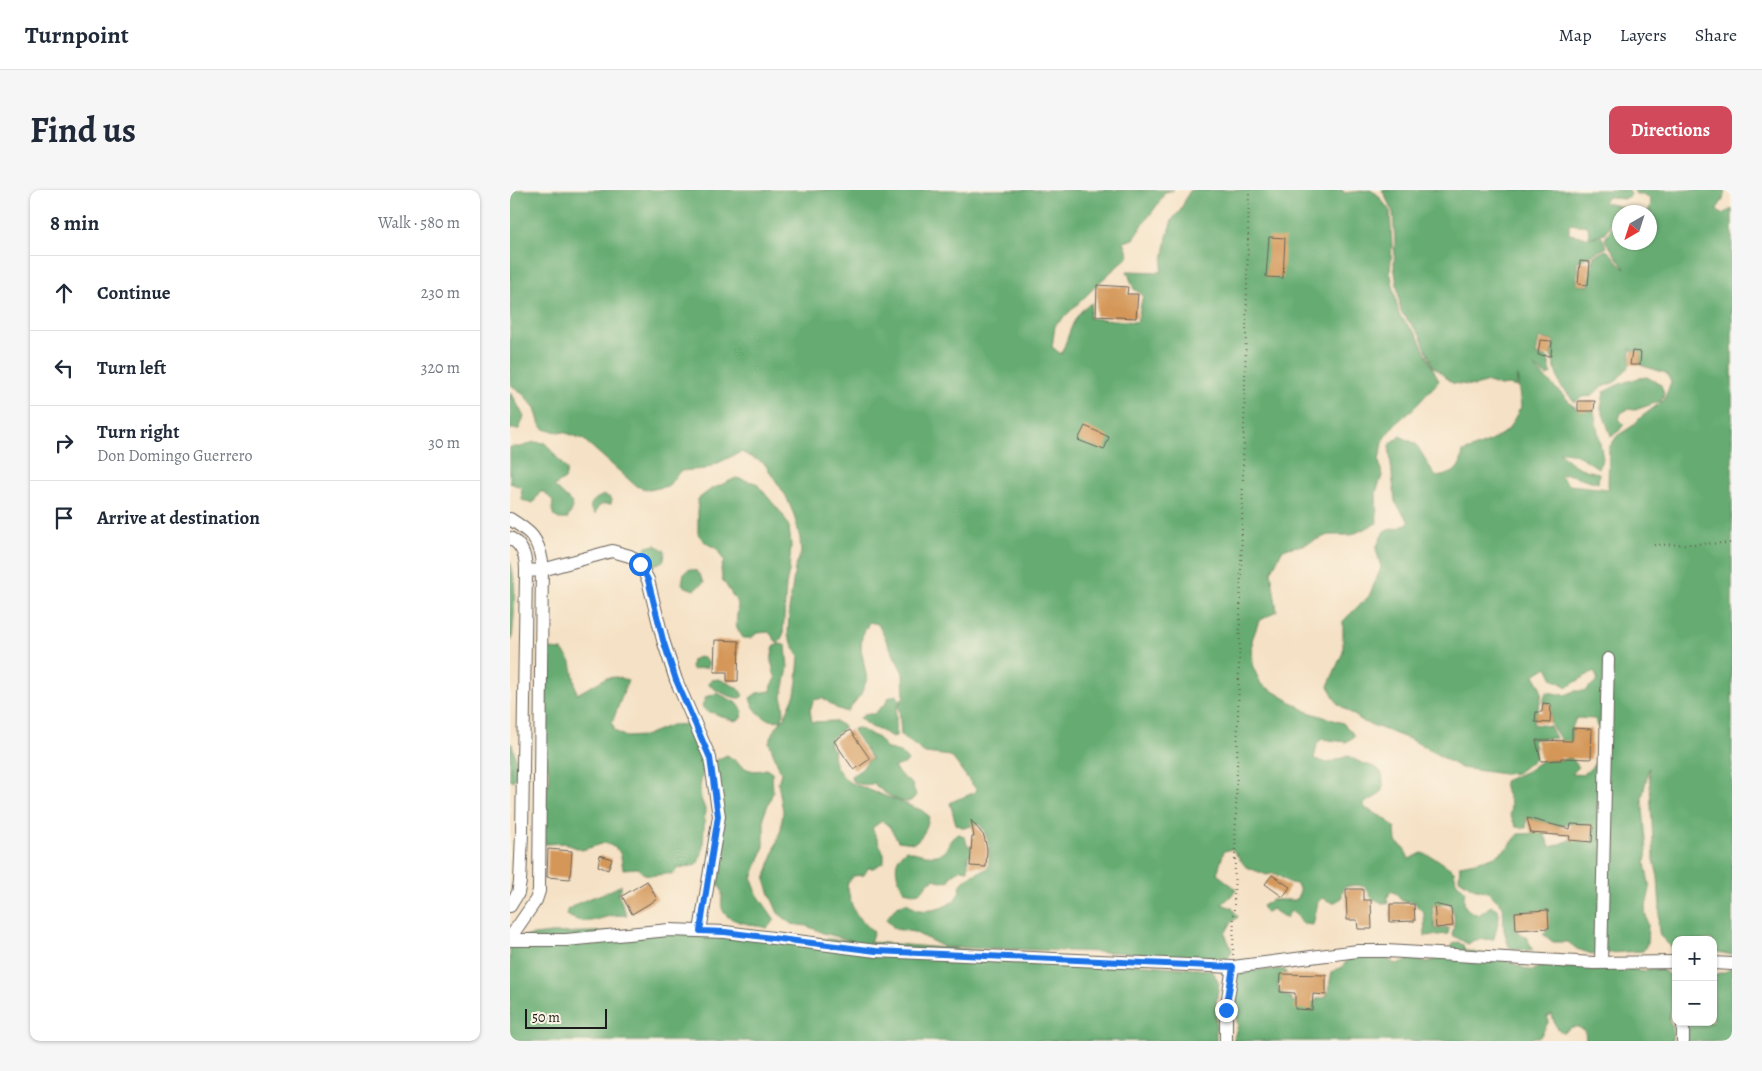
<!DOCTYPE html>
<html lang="en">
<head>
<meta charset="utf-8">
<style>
  body { margin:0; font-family:Alegreya,serif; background:#f6f6f7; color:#1f2937 }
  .controls { position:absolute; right:15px; bottom:15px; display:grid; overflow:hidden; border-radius:10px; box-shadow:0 1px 4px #0004 }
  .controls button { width:45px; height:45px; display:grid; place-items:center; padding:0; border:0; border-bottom:1px solid #e0e1e3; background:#fff; color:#1f2937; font:25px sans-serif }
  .compass { position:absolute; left:1102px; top:15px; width:45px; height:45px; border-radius:50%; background:#fff; box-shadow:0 1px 4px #0004; rotate:219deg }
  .scale { position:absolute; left:15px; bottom:12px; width:82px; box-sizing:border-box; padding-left:5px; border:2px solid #1c1c1c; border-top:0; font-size:14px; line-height:18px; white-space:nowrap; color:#1c1c1c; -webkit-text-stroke:4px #fcf5e5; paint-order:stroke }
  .stop { position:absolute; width:15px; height:15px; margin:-11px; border:4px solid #1a73e8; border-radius:50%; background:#fff }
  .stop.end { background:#1a73e8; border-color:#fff; box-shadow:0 1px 5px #0008 }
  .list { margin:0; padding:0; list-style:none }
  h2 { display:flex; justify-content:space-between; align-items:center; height:65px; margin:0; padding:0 20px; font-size:21px }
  h2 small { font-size:16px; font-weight:400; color:#747a83 }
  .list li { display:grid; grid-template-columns:32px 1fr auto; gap:15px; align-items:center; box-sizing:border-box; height:75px; padding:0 20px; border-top:1px solid #e0e1e3 }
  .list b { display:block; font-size:19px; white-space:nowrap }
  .list p { margin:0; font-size:16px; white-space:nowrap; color:#747a83 }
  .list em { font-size:16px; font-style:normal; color:#747a83 }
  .icon { flex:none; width:28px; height:28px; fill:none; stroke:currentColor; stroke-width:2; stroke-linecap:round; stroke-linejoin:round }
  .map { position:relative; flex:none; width:1222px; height:851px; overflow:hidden; border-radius:10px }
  header { display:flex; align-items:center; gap:30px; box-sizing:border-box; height:70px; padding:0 25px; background:#fff; border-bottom:1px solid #e0e1e3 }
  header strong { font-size:24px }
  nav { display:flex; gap:28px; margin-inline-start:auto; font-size:18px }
  .intro { display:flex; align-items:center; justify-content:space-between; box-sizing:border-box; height:120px; padding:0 30px }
  h1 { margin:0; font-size:35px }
  .button { padding:12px 22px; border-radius:10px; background:#d1495b; color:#fff; font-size:18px; font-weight:700 }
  main { display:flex; gap:30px; padding:0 30px }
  aside { flex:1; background:#fff; border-radius:10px; box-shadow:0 1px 4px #0004 }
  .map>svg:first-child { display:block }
</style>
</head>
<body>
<header>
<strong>Turnpoint</strong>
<nav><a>Map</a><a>Layers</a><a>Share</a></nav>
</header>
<div class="intro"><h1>Find us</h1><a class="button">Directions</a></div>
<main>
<aside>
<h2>8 min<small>Walk · 580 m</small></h2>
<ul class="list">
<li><svg class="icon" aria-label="ahead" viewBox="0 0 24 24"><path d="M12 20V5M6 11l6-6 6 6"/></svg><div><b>Continue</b></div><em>230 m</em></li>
<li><svg class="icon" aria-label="left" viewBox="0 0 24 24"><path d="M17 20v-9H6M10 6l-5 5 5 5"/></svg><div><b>Turn left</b></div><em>320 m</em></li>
<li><svg class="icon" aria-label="right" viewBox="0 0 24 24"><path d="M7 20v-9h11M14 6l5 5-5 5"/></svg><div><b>Turn right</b><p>Don Domingo Guerrero</p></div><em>30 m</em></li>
<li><svg class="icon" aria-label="arrive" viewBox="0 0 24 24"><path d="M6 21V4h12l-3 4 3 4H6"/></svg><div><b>Arrive at destination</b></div></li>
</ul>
</aside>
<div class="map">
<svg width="1222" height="851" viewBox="0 0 1222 851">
  <rect width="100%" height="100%" fill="#fcf5e5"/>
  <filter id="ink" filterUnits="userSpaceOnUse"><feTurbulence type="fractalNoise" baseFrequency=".02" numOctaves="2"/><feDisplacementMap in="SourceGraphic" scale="10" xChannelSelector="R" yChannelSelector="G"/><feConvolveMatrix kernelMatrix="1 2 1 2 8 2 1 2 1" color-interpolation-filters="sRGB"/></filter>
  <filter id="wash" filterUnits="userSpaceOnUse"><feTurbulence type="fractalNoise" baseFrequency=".0096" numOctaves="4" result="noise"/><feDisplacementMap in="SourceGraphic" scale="20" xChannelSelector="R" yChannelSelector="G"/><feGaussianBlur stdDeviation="1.12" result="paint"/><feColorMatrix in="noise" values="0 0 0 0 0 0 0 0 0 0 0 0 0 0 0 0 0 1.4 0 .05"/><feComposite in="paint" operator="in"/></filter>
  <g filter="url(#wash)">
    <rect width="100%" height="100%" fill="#f5e1c5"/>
    <path fill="#66ac72" stroke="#416447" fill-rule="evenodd" d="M0 0H664L655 2C647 19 632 32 624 49L614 52 619 66 592 90 545 136 542 157 551 164C560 145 562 123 582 113L579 128 627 132 633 105 624 99 617 81 651 82 657 47 662 30 670 21 680 0H833V3L860 0 867 4 880 21 882 56 880 81 889 125 907 145 929 191 905 217 885 234 874 248 869 270 872 286 866 302 867 333 841 345H818L793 355 773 359 761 382 767 421 749 431 742 450 743 477 751 494 798 522 833 533 845 546 836 552 812 549 807 554 804 569 817 573 838 566C842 568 847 571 852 573 863 577 873 577 873 592 873 596 873 600 870 603 866 609 859 609 854 614L855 618 876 629 885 638 886 652 894 658 899 669 912 663 927 669 944 681 946 691 955 701C952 716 955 720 969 725L981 716 987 719 989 728 984 749 964 750 958 754 942 745C945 734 946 722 939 713L922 716 925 739 939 738 938 744 915 746 914 723 907 716 905 712 892 711 887 704 881 701 877 708 878 714C873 713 867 712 862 708 858 704 861 706 858 701 853 693 843 695 835 697L832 703V708L823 713 812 708 808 712 803 735 793 734 786 724 781 721 776 728 762 719 756 723 752 716 762 710H786L790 701 787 694 780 693 764 683 757 685 736 677 722 659 714 661 707 684 726 699 721 706 712 714 722 718 728 727 721 733 715 744 722 760 718 768 705 770 622 763 434 757 404 742 385 739 376 729 387 716 397 713C401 715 405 720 410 720 423 722 441 717 448 705 451 700 449 695 454 691 461 684 469 683 478 678 480 662 480 647 469 634L454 638 446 634 440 613C450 607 458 607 467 600 457 589 450 577 441 566L415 563 391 545 389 516 394 506 393 483 368 434 359 432 352 446 351 459 357 489 351 504 337 522 326 518 313 508 304 510 300 520 302 532 325 531 335 537 320 550V556L324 560C321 573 330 584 339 592L411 620 419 626C417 638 414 646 404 653L388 651 379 636 372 631 362 638 374 664V672L363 678H358L354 685 343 686 337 694C342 721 344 724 364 742L360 752 698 780 704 783 709 794 706 813V851H0V748L41 743 187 739 344 751 313 743 297 736 282 734 268 723 261 707 255 690 271 639 273 621 268 593 271 583 259 552 265 539 275 526 285 504 287 491 289 466 278 446 279 420 285 378 291 363 290 348 284 325 276 306 254 273 231 262 195 279 170 281 158 296 139 300 126 296 73 249 56 243 36 240 30 235 25 218 14 205 0 194Z
      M872 0H1119L1121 5 1113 9 1098 7 1094 12 1112 17 1106 29 1094 43 1082 47 1091 46 1097 57 1067 72V95L1079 96 1082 71 1084 66 1096 60C1106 66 1106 73 1115 79L1095 50 1097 44 1109 30 1110 52H1140V22H1138L1141 14 1140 9 1134 5H1126L1124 0H1215L1213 10 1206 20 1212 24 1222 19V765L1203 761V750H1166V758L1160 756 1150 746 1148 735 1150 719 1148 687 1144 670 1139 578 1132 608 1137 660 1135 673 1140 699 1135 720 1138 735 1137 754 1133 761 1082 764 1067 759 1058 752H1043L1033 744 1039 738 1037 720 1005 722 1006 740 1016 747 1023 759 1015 761 999 757 994 740 993 716 978 702 963 698 949 689 950 675C975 670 994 668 1008 644L1034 643 1040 657C1056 654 1069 644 1082 635L1061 634 1049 636 1017 628 1016 638 1006 637 1000 625 1001 613 996 602 994 591 1017 581 1031 571 1051 570 1061 568 1069 577 1062 584 1073 585C1097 565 1096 557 1085 529L1066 528 1062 538V558L1051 557V550L1040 533 1041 514 1033 513 1036 502 1055 505 1065 501H1075L1088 490 1084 481 1057 497 1043 489 1037 477 1024 485C1026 489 1029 493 1030 497 1035 508 1025 523 1023 534L1040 536 1046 548 1023 549 1026 568 1007 583 994 584 951 578 902 550 854 532 828 514 818 496 833 462V431L859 406 871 378 866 358 874 341 891 337 899 332 885 312 879 255 890 246 906 254 926 287C944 284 950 281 953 262L979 252 998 240 1011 217 1007 185V197L999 195 990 196 978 192 965 196 942 193 923 176 910 145 891 122 884 75 885 52 883 22ZM1059 34 1078 36 1079 46 1081 48 1059 44ZM1029 148 1044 151 1041 165 1050 195 1065 212 1072 207 1082 206 1090 198 1105 192 1120 175V158L1122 161 1131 162 1130 175 1156 183 1161 192 1154 210 1130 228 1124 235 1107 246 1099 258 1098 299 1059 295 1050 286 1057 284 1088 293 1089 283C1072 280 1060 275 1050 262 1065 261 1076 270 1088 278L1093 269 1084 221 1068 220 1023 176 1037 186 1041 184 1038 168 1026 165Z
      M1137 187 1151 195 1154 204 1151 211 1125 220 1118 219 1111 223 1109 229 1114 234 1109 241 1101 246 1091 218 1094 202C1108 194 1121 189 1137 187Z
      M0 204H2L14 227 9 239H0Z
      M24 252 35 253 57 280 55 289 44 296 62 313V320L57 329H49L44 326 42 320 43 311 34 302H30L23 313 12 310 11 297 0 293V257H11Z
      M226 288 246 293 273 325 279 337 281 355 279 381 276 395 273 445 268 454 259 442 247 443 241 448H233L226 436 228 414 212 389 211 378 214 371 207 359 196 353 188 344V309L200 300Z
      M95 305 102 309 101 314H93L88 317 85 324C74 316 86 307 95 305Z
      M146 355 155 361 154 370C147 375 141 376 134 374L131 362 136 357Z
      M0 371C8 395 4 425 2 450H0Z
      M179 379 187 381 194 392 184 400 176 397 172 394 174 383Z
      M271 454 276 456 278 478 272 507 274 522 271 530C257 534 243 521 240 508L247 503 261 501 262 495 266 489C262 479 260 467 264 456Z
      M39 459 52 460 61 472 67 504 96 488 106 487 118 490 102 533 105 541 116 547 134 546 161 535 183 534 195 569 190 597 191 609 195 619 193 656 192 663 187 675 169 678 163 684C148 682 138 692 128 678L113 679C110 661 112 660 95 653L72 660 54 653 35 654 31 626 40 587 34 560 32 465Z
      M188 467C195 468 197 469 199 475L197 478H191L183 480 181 478 182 470Z
      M209 489 228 498 233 505 231 508C223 509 204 500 198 494L202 490Z
      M207 503 227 513 233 521 231 528 226 531C215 529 207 523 196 521L192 516 196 507Z
      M386 505 390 511 386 521V546L382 547C371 539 359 539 350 528L356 524H364L369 519 375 515 378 508Z
      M348 538 368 548 377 559C387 560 392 563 398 571L394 574 384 577 389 584 402 594 406 605C403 609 401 612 396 612 387 612 367 599 363 592L361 595 350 594 342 591 341 586 352 579 358 570 362 569 344 542 343 539Z
      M0 554H2L9 583 3 591 0 590Z
      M217 565C232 574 236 585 256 579L262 583 263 602 254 625V657L242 688 247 704 265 730 257 738C246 735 223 733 215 724 205 710 222 701 201 690L207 643 200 578 207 570Z
      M449 644C455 646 456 649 457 655L462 657 463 664 458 666V680L451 679 441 686 439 691 431 692 425 689 419 692 411 702 403 703 394 701C386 686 381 671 396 660 407 663 429 671 436 659 440 652 440 648 449 644Z
      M111 695V699L108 703 117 726C93 721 81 741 57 725V720C75 707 93 706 111 695Z
      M948 752 953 755 955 760 994 770 1019 780H1024L1033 775H1044L1053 778 1074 776 1084 781 1099 778 1116 781 1119 778 1133 782 1141 778 1153 780 1161 787 1164 806 1159 830 1163 838 1162 851H1076L1075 841C1065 834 1062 836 1053 843 1045 838 1044 832 1042 824L1037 827 1039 831 1030 847H1023L1021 851H723L728 835 723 816 727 800 725 788C734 778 744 779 756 780 763 780 768 777 776 781L775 788 768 793 769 802 781 808 782 811 799 816 807 809 816 807C820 800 819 791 822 783 825 779 828 779 832 777 835 774 837 770 840 767L852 766 864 769 869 767 877 768 883 773 887 774 900 769 917 772 924 770 940 759 944 753Z
      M1221 778H1222V851H1168L1178 832H1203V785L1217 781Z"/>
    <g id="blocks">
      <path fill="#d49759" d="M759 47 775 48 773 88 756 87Z
        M1070 71 1080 72 1078 95 1068 94Z
        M587 95 618 97 617 104H628L626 128 586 126Z
        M1030 150 1042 151 1041 166 1028 165Z
        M1122 161 1131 162 1130 175H1120Z
        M1068 211H1085L1084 221H1068Z
        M575 236 599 247 594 260 568 250Z
        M205 450 229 451 228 491H217V482H204Z
        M1033 513 1041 514 1040 533 1025 532 1026 522H1032Z
        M1062 538 1082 539 1081 569 1051 568V570L1031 571 1026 550 1062 551Z
        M340 540 360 569 344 580 324 551Z
        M1017 628 1060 639 1061 634 1083 635 1082 652 1059 650 1060 646 1021 643Z
        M461 630 474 646 477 659 476 677 460 676 462 647H464Z
        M38 659 62 661 60 689 37 687Z
        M90 665 102 669 98 680 88 676Z
        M762 685 780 697 773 707 755 694Z
        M137 691 147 709 122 724 112 706Z
        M836 699H853V710H861L862 739H848L847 730H837Z
        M880 714H904L905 731 880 732Z
        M924 714 941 718 943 736 926 738Z
        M1038 720 1039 738 1006 740 1005 722Z
        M771 784 816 785V805L803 804 802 820 785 819V803L770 802Z"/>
    </g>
  </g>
  <g filter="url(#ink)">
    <use href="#blocks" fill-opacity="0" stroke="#686157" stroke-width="1"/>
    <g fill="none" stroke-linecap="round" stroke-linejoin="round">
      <defs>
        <path id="minor" d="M0 329C21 342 28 348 32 372L29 701 26 710 0 748
          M0 348C13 355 16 367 16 381L12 643 10 692 8 703 0 716
          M16 381 32 380 102 361 120 366 130 374 138 390 153 450 166 490 200 568 209 626 190 741
          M0 750H56L159 740 215 742 366 761 723 777 848 761H876L1084 773 1166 772
          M1091 773 1098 469
          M1203 773 1222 774
          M1173 832V851
          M716 851V820L723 777"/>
      </defs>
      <use href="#minor" stroke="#686157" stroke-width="14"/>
      <path stroke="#686157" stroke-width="2" stroke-dasharray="1 4" stroke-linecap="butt" d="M1144 355 1222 353
        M723 765 739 0"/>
      <use href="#minor" stroke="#fff" stroke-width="12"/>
    </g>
  </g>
  <g fill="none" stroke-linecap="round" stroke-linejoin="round" filter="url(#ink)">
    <path stroke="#1a73e8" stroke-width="6" d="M130 374 138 390 153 450 166 490 200 568 208 626 190 741 215 742 366 761 723 777 716 820"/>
  </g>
</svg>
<div class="controls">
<button>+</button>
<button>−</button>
</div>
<svg class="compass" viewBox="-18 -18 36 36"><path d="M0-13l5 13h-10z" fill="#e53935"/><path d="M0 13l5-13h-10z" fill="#747a83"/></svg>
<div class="scale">50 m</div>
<div class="stop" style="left:130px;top:374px"></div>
<div class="stop end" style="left:716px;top:820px"></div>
</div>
</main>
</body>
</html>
